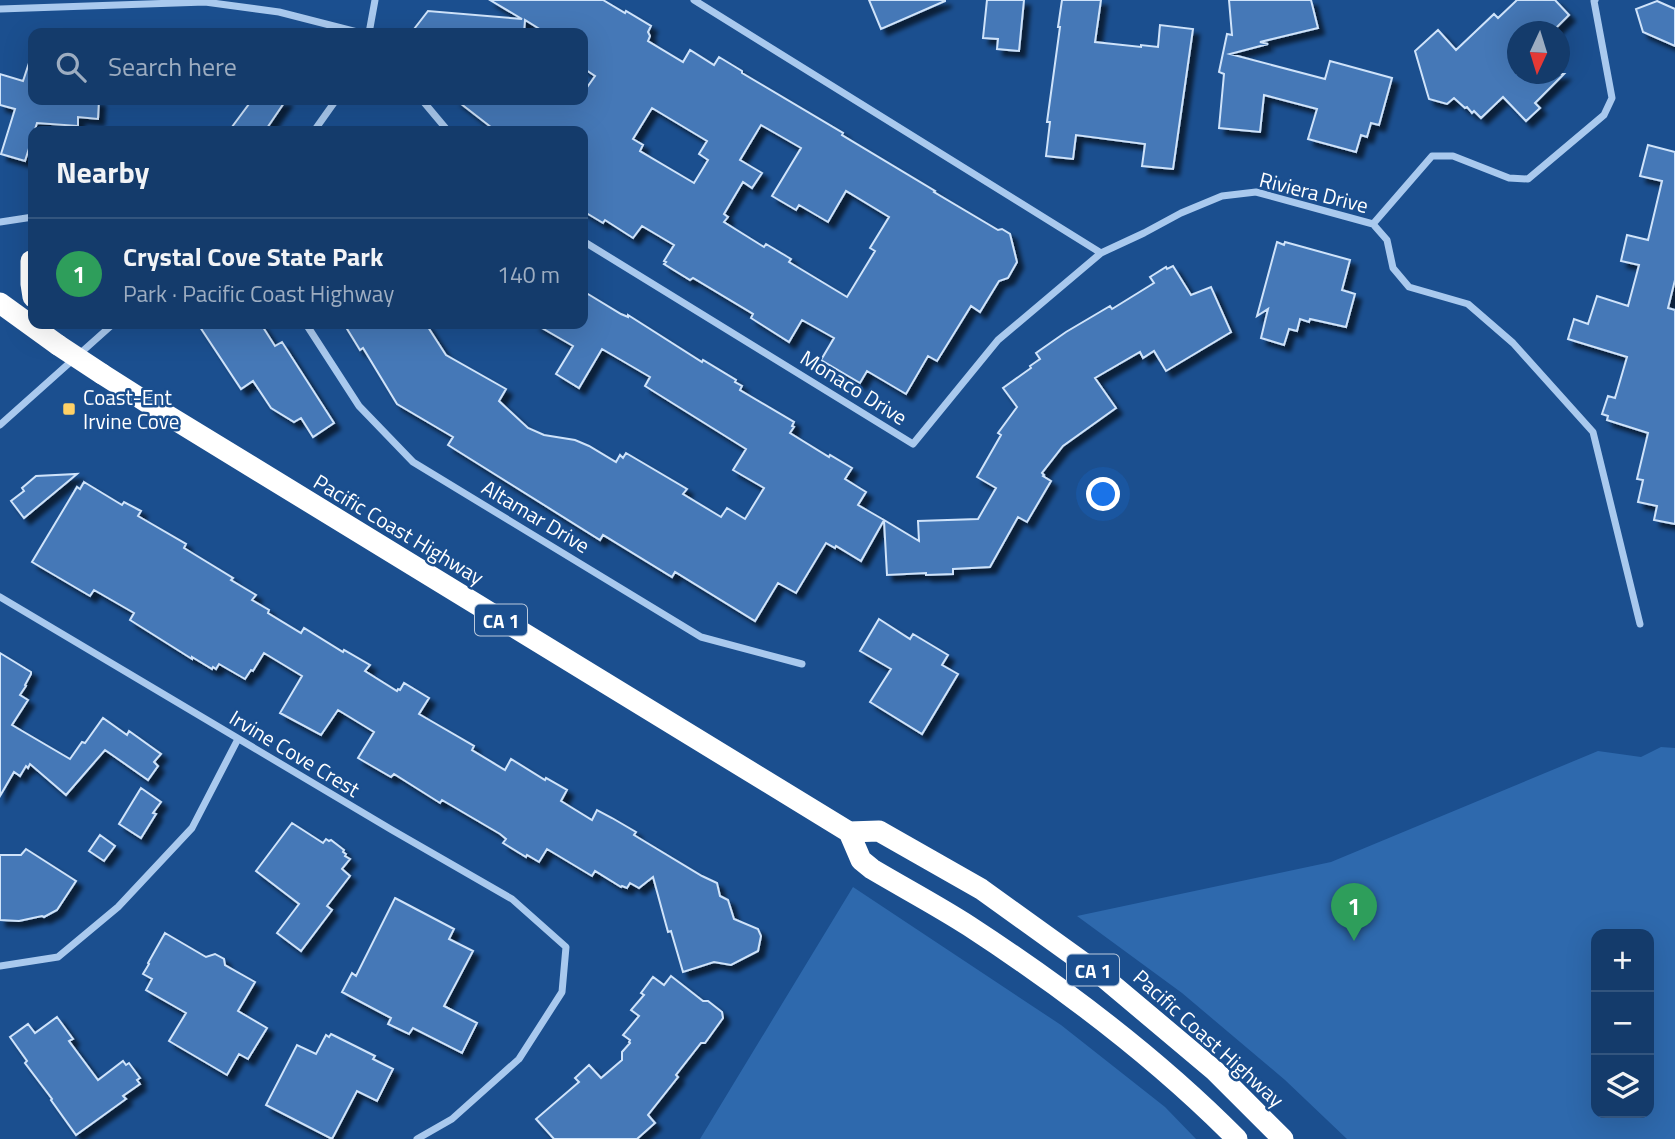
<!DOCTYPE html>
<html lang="en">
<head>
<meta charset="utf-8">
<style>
  body { margin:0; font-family:"Titillium Web",sans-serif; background:#1d4271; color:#f1f3f6 }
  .controls { position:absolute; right:21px; bottom:21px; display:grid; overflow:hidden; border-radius:14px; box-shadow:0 7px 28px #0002 }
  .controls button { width:63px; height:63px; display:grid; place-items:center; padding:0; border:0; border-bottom:2px solid #33557e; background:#143b6b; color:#f1f3f6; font:35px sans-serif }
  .compass { position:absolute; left:1507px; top:21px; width:63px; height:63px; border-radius:50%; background:#143b6b; box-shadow:0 7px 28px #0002; rotate:184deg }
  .you { position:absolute; left:1104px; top:495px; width:24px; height:24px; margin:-18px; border:5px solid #fff; border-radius:50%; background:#1a73e8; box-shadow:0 0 0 10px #1a73e833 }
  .badge { display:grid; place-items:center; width:46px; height:46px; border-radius:50%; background:#8c9099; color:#fff; font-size:23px; font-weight:700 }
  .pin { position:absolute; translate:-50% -58px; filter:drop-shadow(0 2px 4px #0008) }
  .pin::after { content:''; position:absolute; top:37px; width:24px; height:21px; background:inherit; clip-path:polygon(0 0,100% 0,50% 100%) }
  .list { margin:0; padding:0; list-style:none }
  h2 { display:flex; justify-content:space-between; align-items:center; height:91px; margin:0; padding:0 28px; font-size:30px }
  h2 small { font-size:23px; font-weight:400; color:#9dadc1 }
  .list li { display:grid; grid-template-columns:46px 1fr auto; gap:21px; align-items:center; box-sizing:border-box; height:112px; padding:0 28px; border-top:2px solid #33557e }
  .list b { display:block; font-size:26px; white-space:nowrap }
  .list p { margin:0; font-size:23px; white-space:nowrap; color:#9dadc1 }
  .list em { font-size:23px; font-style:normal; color:#9dadc1 }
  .icon { flex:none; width:38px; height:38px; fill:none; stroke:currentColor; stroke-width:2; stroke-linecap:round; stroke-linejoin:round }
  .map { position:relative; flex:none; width:1675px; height:1139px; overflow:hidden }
  .search { position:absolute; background:#143b6b; box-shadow:0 7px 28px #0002; left:28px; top:28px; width:560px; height:77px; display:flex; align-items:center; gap:18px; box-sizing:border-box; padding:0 24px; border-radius:14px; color:#9dadc1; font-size:26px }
  .panel { position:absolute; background:#143b6b; box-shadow:0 7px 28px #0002; left:28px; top:126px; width:560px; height:203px; border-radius:14px }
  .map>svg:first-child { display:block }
</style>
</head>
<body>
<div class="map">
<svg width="1675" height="1139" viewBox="0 0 1675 1139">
  <defs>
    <filter id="shadow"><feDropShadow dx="6" dy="6" stdDeviation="2" flood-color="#0009"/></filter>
  </defs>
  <rect width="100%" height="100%" fill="#1b4f8f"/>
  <path fill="#2e69ad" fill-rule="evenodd" d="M1661 747 1675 748V1139H1347L1285 1080 1182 993 1077 916 1331 862 1598 751 1641 757ZM1596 934H1649V1113H1596Z
    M853 887 1061 1025 1165 1107 1196 1139H700Z"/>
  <path fill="#4478b7" stroke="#cfe3fa" stroke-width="2" fill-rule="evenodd" filter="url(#shadow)" d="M490 0H603L625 13 626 11 651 26 648 32 650 36 648 41 683 62 690 50 714 65 719 57 742 71V73L843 133 842 135 935 191 934 192 998 230 1002 229 1010 234 1017 262 1008 278 999 281 980 312 971 306 937 361 928 356 906 394 867 371 860 383 821 360 834 338 802 320 789 342 751 318 753 314 693 278 690 280 664 264 666 262 664 261 674 245 642 226 633 238 605 220 603 223 583 211V131H496L456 100H583V93L595 76 583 68V33H546L525 20 524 33H411L428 11 522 19ZM652 108 707 141 699 154 708 160 694 183 640 151 643 145 633 139ZM761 125 801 148 772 196 796 210 799 205 828 222 846 191 889 217 870 248 875 251 847 297 789 262 791 259 766 244 764 247 724 222 728 217 724 214 743 182 752 188 762 173 740 160Z
    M869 0H945V1L881 29Z
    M987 0H1024L1019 51 997 49 998 39 983 38Z
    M1062 0H1101L1095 42 1141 47V45L1158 47 1160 25 1193 29 1173 169 1142 166 1145 144 1076 135 1073 159 1046 156 1050 122H1047L1060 27H1058Z
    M1229 0H1311L1318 28 1260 42 1268 44 1230 54 1325 79 1330 61 1392 78 1379 125 1371 123 1367 137 1361 135 1356 152 1308 139 1317 109 1264 95 1260 132 1219 128 1224 74 1219 72 1227 34 1232 35Z
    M1517 0H1555L1569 15 1552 32H1517V74H1564L1535 103 1540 108 1526 121 1503 97 1481 118 1474 111 1472 113 1467 107 1465 108 1454 98 1447 104 1429 99 1415 51 1438 30 1456 50 1494 14 1498 18Z
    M1657 1 1675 9V46L1643 32 1636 9Z
    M29 63 33 64V100H99L98 119 78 117V126L37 123 25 161 1 154 15 109 0 105V74L23 81Z
    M252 100H286L265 131H229Z
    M1648 145 1675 152V280L1668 308 1675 310V524L1654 520 1657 506 1638 502 1643 480 1637 479 1648 433 1607 420 1608 416 1602 414 1608 396 1615 398 1627 357 1568 339 1574 319 1588 324 1597 296 1628 306 1639 265 1621 261 1627 235 1648 240 1662 181 1640 176Z
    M1277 242 1284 245 1285 242 1350 260 1342 290 1355 294 1346 327 1310 319 1309 322 1300 319 1297 331 1289 329 1284 345 1261 338 1268 309 1257 316Z
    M1173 266 1191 295 1211 287 1231 332 1166 371 1154 351 1143 358 1140 352 1095 378 1116 408 1063 446 1042 473 1044 475 1043 476 1051 481 1027 522 1018 517 990 567 953 569V574L926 575V573L887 575 884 520 919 541 918 521 978 519 996 488 977 477 1001 435 998 433 1017 407 1003 388 1031 368 1030 366 1040 359 1036 353 1066 332 1110 306 1112 309 1154 283 1150 277 1166 267 1167 269Z
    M583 291 621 314 628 317V315L702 362 703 360 736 380 735 382 742 386 740 390 794 422 792 426 794 427 790 433 829 457 830 455 852 468 845 479 866 492 858 505 884 520 861 561 836 546 835 548 826 543 796 593 778 583 755 621 675 572 672 577 603 535 600 540 448 445 453 437 397 404 363 348 360 350 344 324H426L446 355 506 389 499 401 528 428 544 435 575 440 589 446 616 462 620 455 623 458 626 453 687 489 683 494 721 517 727 508 745 519 764 488 733 470 746 449 645 386 650 377 602 349 579 388 556 374 573 346 535 324H583Z
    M198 324H261L275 346 282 342 334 423 313 437 301 418 294 422 271 408 253 381 241 389Z
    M77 474 24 518 11 501 24 491 22 488 36 476Z
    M84 482 122 505 124 502 141 511 138 516 186 544 184 548 233 578 231 580 256 595 252 600 269 610 268 613 301 633 304 628 343 652 344 650 370 665 365 671 397 691 398 689 400 690 404 683 429 698 419 714 474 746 472 750 505 770 511 759 545 780 546 778 567 790 561 801 592 820 597 810 612 818 636 832 634 835 702 876 717 883 720 896 728 900 734 919 758 929 761 936 758 951 731 965 714 962 683 972 671 931 668 932 653 877 639 888 630 883 627 888 622 886 621 887 595 871 592 876 547 849 539 862 527 855 526 857 503 843 506 839 500 834 442 800 440 803 394 774 391 777 358 758 374 732 338 710 321 735 280 713 302 676 264 653 253 671 251 670 245 679 219 664 216 669 213 667 212 669 192 657V659L130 620 134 613 94 590 90 596 32 562 77 487 80 489Z
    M879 619 910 639 913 634 948 655 942 665 958 674 922 734 870 702 891 669 860 651Z
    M0 653 31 672V674L25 685 26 686 20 695 28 700 12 725 70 759 82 742 85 743 103 718 127 735 129 731 161 754 154 762 158 766 148 780 105 750 66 795 30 764 28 768 26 766 20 776 14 772 0 796Z
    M141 788 161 802 153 813 156 814 141 838 119 824Z
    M292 823 323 843 326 839 329 841 331 840 344 850 343 852 346 854 345 856 350 859 342 869 350 876 327 906 332 910 301 951 277 933 299 904 256 871Z
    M100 835 115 846 104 861 89 851Z
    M26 849 76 881 57 910 44 917 42 916 19 921 0 920V855H21Z
    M395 898 454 929 449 939 473 951 444 1006 477 1023 462 1053 413 1028 409 1034 388 1024 391 1018 342 992 352 973 356 976Z
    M165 933 206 957 215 954 224 959 225 965 255 982 238 1011 267 1028 248 1059 239 1054 227 1075 169 1041 186 1013 146 990 152 979 143 974 149 964 148 963Z
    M671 976 703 1001H708L722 1012 723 1018 705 1043H701L676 1075 678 1077 648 1115 655 1123 637 1139H554L536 1119 579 1082 575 1078 589 1065 601 1078 622 1060V1052L630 1043 629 1042 630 1040 623 1035 639 1016 631 1010 644 995 641 993 653 977 664 985Z
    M57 1017 73 1039 69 1041 98 1080 123 1061 126 1065 129 1063 140 1078 137 1080 140 1084 123 1096 126 1099 76 1135 51 1100 52 1099 25 1063 27 1061 10 1037 28 1024 35 1033Z
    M331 1034 375 1056 373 1059 393 1069 377 1101 357 1091 332 1139 266 1105 297 1045 316 1054 326 1035 329 1037Z"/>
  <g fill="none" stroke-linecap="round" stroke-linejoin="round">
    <path stroke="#a9c9ee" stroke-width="7" d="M694 0 1101 253 1144 233 1181 213 1222 196 1256 192 1373 224 1387 240 1393 268 1409 287 1468 304 1513 343 1593 432 1640 624
      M0 9 205 2 279 12 361 33
      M369 33 375 0
      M422 100 448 131
      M314 131 336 100
      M0 222 33 217
      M1373 224 1432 156H1453L1509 178 1528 179 1604 115 1612 98 1594 1 1595 0
      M583 241 913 444 998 340 1101 253
      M32 260 33 246
      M306 324 359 406 413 462 701 637 802 664
      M0 425 113 324
      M0 597 392 830 512 899 566 947 562 992 519 1059 452 1119 417 1139
      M0 966 58 957 118 907 192 828 238 739"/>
    <path stroke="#fff" stroke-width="21" d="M31 261V284L33 297
      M0 303 58 345
      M102 374 154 407 849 832 879 831 981 889 1102 976 1215 1071 1283 1139
      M849 832 861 860 872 869C904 888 938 906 969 926 1064 988 1157 1058 1237 1139"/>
    <path stroke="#fff" stroke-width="21" d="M58 345 102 374"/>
  </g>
  <rect fill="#ffd166" stroke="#1b4f8f" stroke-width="2.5" x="62" y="402" width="14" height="14" rx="3.5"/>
  <g text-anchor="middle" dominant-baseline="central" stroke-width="5" stroke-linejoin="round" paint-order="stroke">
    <g fill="#1b4f8f" stroke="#bbcadd" stroke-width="2">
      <rect x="475" y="604.5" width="52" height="31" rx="5"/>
      <rect x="1067" y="954.5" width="52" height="31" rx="5"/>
    </g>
    <g font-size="19" font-weight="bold" fill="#fff">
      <text x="501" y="620">CA 1</text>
      <text x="1093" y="970">CA 1</text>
    </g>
    <g font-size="21" fill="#fff" stroke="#1b4f8f">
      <text transform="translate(1314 192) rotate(14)">Riviera Drive</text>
      <text transform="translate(854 387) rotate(32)">Monaco Drive</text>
      <text transform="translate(536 516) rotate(31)">Altamar Drive</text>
      <text transform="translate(399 529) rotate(31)">Pacific Coast Highway</text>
      <text transform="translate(295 753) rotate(31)">Irvine Cove Crest</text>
      <text transform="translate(1209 1038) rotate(42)">Pacific Coast Highway</text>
    </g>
    <g font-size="21" fill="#fff" stroke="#1b4f8f" text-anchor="start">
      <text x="83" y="397">Coast-Ent<tspan x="83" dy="24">Irvine Cove</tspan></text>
    </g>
  </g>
</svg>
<div class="controls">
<button>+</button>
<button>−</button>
<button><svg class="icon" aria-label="layers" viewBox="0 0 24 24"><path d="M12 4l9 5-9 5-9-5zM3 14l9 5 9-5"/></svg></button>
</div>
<svg class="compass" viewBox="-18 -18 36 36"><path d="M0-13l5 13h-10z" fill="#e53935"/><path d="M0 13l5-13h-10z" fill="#9dadc1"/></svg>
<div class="you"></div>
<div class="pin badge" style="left:1354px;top:941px;background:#2e9e5b">1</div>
<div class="search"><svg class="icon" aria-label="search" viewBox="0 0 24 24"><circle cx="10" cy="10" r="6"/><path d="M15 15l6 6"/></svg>Search here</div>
<section class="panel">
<h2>Nearby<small></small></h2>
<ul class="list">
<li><span class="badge" style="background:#2e9e5b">1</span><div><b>Crystal Cove State Park</b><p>Park · Pacific Coast Highway</p></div><em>140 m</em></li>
</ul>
</section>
</div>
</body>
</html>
